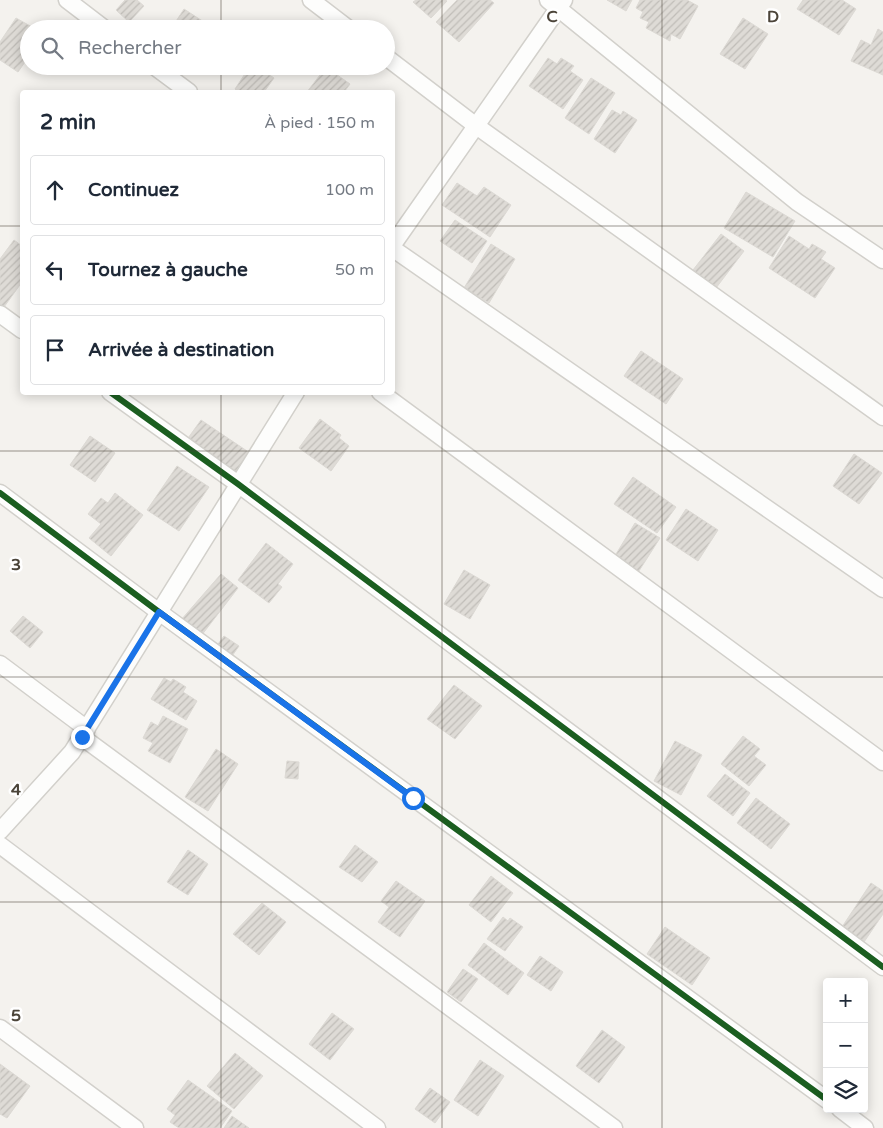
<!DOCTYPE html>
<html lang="fr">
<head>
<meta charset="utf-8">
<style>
  body { margin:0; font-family:"Varela Round",sans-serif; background:#f2f2f3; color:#1f2937 }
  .controls { position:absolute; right:15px; bottom:15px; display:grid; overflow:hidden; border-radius:5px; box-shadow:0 2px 12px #0003 }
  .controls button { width:45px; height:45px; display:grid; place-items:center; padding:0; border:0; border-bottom:1px solid #e0e1e3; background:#fff; color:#1f2937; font:25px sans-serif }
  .stop { position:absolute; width:15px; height:15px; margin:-11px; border:4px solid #1a73e8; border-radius:50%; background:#fff }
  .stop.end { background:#1a73e8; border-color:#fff; box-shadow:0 1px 5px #0008 }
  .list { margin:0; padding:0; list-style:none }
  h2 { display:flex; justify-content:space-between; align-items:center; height:65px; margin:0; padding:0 20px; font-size:21px }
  h2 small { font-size:16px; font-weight:400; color:#747a83 }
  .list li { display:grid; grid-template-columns:32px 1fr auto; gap:15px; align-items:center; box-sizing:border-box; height:70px; margin:0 10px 10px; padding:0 10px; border:1px solid #e0e1e3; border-radius:5px }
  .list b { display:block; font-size:19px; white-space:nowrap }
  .list em { font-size:16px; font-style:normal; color:#747a83 }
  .icon { flex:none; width:28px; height:28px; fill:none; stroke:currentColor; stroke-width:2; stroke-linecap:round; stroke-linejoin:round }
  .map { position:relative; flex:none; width:883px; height:1128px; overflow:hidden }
  .search { position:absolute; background:#fff; box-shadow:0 2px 12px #0003; left:20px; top:20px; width:375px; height:55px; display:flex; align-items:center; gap:12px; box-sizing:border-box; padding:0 18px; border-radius:28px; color:#747a83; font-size:19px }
  .panel { position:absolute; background:#fff; box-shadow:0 2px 12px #0003; left:20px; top:90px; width:375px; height:305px; border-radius:5px }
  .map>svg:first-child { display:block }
</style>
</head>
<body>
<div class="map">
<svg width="883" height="1128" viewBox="0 0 883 1128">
  <defs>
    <pattern id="building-hatch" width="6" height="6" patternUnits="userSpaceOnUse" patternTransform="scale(1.25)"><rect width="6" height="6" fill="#dedbd6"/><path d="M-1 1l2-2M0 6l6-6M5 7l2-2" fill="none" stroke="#c0bdb8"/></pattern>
  </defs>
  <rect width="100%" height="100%" fill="#f4f2ee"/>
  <path fill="url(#building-hatch)" stroke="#dcd9d4" d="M125 0H137L144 6 129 22 116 10Z
    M416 0H445L447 1 431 18 413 2Z
    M457 0H490L494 3 459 42 436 22Z
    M607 0H632L626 11Z
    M640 0H687L698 6 680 39 671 34 670 41 646 28 649 22 640 18 643 12 636 8Z
    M803 0H842L856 9 839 35 797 9Z
    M184 9 207 24 204 29H171Z
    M16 18 32 27 29 29 27 37 29 38V56L18 72 0 60V42Z
    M743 18 768 34 745 69 720 54Z
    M878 29 883 32V75L851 61 861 40 871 45Z
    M548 58 557 64 561 58 574 66 570 71 583 80 563 109 529 86Z
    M250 66H256L274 78 264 92H239L235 89Z
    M326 67 350 84 344 92H307Z
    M591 78 615 93 589 134 565 118Z
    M612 110 621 115 623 111 637 120 615 153 594 139Z
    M457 183 477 196 484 187 511 205 490 237 442 205Z
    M746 192 795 221 773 257 724 228Z
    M455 220 487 241 472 263 440 241Z
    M721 234 744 251 716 288 693 270Z
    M789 236 809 249 812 244 826 252 821 259 835 268 815 298 769 268Z
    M14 240 22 246V282L4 307 0 304V259Z
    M491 244 515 259 489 303 464 288Z
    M641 351 683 379 666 404 624 376Z
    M320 419 341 435 339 438 349 446 331 471 299 448Z
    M201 420 250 453 235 475 186 441Z
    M90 436 115 453 95 482 70 465Z
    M854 454 882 473 859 504 833 486Z
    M177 466 209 487 179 531 147 510Z
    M633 477 676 507 657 533 614 504Z
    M115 493 143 515 111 556 89 538 101 524 88 514 101 498 108 503Z
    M686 509 718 530 698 561 666 540Z
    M635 523 660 538 637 574 613 559Z
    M266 543 293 564 278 584 282 587 269 603 238 580Z
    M464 570 490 585 470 619 444 604Z
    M221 574 238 588 201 636 181 620Z
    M23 616 43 632 30 648 10 631Z
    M224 636 239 646 230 659 215 648Z
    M164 678 171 682 173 679 186 687 183 692 197 701 186 720 151 699Z
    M454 685 482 706 455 739 427 719Z
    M163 716 188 729 170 763 148 751 153 743 143 738 151 722 158 726Z
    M743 736 760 749 754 756 766 765 749 786 721 764Z
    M675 741 702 755 681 795 654 781Z
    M216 749 238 764 208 811 185 797Z
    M287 761 299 762 298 779 285 778Z
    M725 774 750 793 733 816 707 796Z
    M756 798 790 824 771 849 737 823Z
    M355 845 378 862 362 882 339 867Z
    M188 850 208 864 188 895 167 882Z
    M491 876 513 893 491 922 469 905Z
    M396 881 425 901 400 937 378 922 389 907 381 901Z
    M871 883 883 891V914L864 942 842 927Z
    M262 903 286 922 259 955 233 934Z
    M503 917 508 921 510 918 523 927 505 951 487 939Z
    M665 927 710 958 692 985 647 954Z
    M484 943 524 973 508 995 468 965Z
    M540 956 563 972 551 991 527 975Z
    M463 969 478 979 461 1002 447 992Z
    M332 1013 354 1029 330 1060 309 1044Z
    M602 1030 625 1047 599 1083 576 1066Z
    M235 1053 263 1076 234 1109 207 1086Z
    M480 1060 504 1076 478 1116 454 1100Z
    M0 1064 30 1086 7 1118 0 1114Z
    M188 1080 232 1111 220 1128H179L170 1122 175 1115 167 1109Z
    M430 1088 450 1102 435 1123 415 1109Z
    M232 1116 249 1128H224Z"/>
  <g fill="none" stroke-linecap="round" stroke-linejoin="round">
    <defs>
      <path id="minor" d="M67 0 105 29
        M311 0 349 29
        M548 0 797 202 883 260
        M386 57 475 125 883 417
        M154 66 189 92
        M392 246 564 0
        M392 248 883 589
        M0 314 22 330
        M110 392 238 484 883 967
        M380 392 883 762
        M0 493 159 612 827 1100
        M0 664 87 729
        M82 737 614 1128
        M0 831 72 752 296 392
        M0 845 377 1128
        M0 1028 135 1128
        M840 1109 865 1128"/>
    </defs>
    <use href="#minor" stroke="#d2d0cb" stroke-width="19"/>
    <use href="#minor" stroke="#fdfdfc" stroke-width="16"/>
    <defs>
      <path id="cycleway" d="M110 392 238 484 883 967
        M0 493 159 612 827 1100"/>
    </defs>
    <use href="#cycleway" stroke="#fff" stroke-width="9"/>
    <use href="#cycleway" stroke="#1b5e20" stroke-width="6"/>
  </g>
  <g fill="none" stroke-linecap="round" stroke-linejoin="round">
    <path stroke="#1a73e8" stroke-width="6" d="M82 737 159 612 413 798"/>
  </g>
  <path fill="none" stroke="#4b4439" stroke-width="1" stroke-opacity="0.55" d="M221 0V29M442 0V1128M662 0V1128M221 66V92M0 226H22M392 226H883M221 392V1128M0 451H883M0 677H883M0 902H883"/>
  <g font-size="16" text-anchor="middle" font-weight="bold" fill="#4b4439" stroke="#fff" stroke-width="5" stroke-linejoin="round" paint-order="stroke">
    <text x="552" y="22">C</text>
    <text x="773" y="22">D</text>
    <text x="16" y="570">3</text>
    <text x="16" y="795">4</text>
    <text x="16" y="1021">5</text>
  </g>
</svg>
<div class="controls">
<button>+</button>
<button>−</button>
<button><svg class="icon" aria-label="layers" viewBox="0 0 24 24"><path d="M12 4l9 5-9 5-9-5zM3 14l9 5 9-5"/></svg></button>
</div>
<div class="stop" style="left:413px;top:798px"></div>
<div class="stop end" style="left:82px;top:737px"></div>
<div class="search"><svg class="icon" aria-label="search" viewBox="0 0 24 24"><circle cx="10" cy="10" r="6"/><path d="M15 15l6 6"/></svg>Rechercher</div>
<section class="panel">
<h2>2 min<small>À pied · 150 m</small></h2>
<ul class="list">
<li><svg class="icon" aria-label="ahead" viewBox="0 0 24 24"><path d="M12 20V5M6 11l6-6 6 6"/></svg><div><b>Continuez</b></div><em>100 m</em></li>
<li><svg class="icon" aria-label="left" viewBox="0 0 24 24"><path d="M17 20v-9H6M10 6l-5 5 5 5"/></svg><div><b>Tournez à gauche</b></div><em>50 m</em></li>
<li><svg class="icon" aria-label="arrive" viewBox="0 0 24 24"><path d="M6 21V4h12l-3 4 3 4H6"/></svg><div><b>Arrivée à destination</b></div></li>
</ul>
</section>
</div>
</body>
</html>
